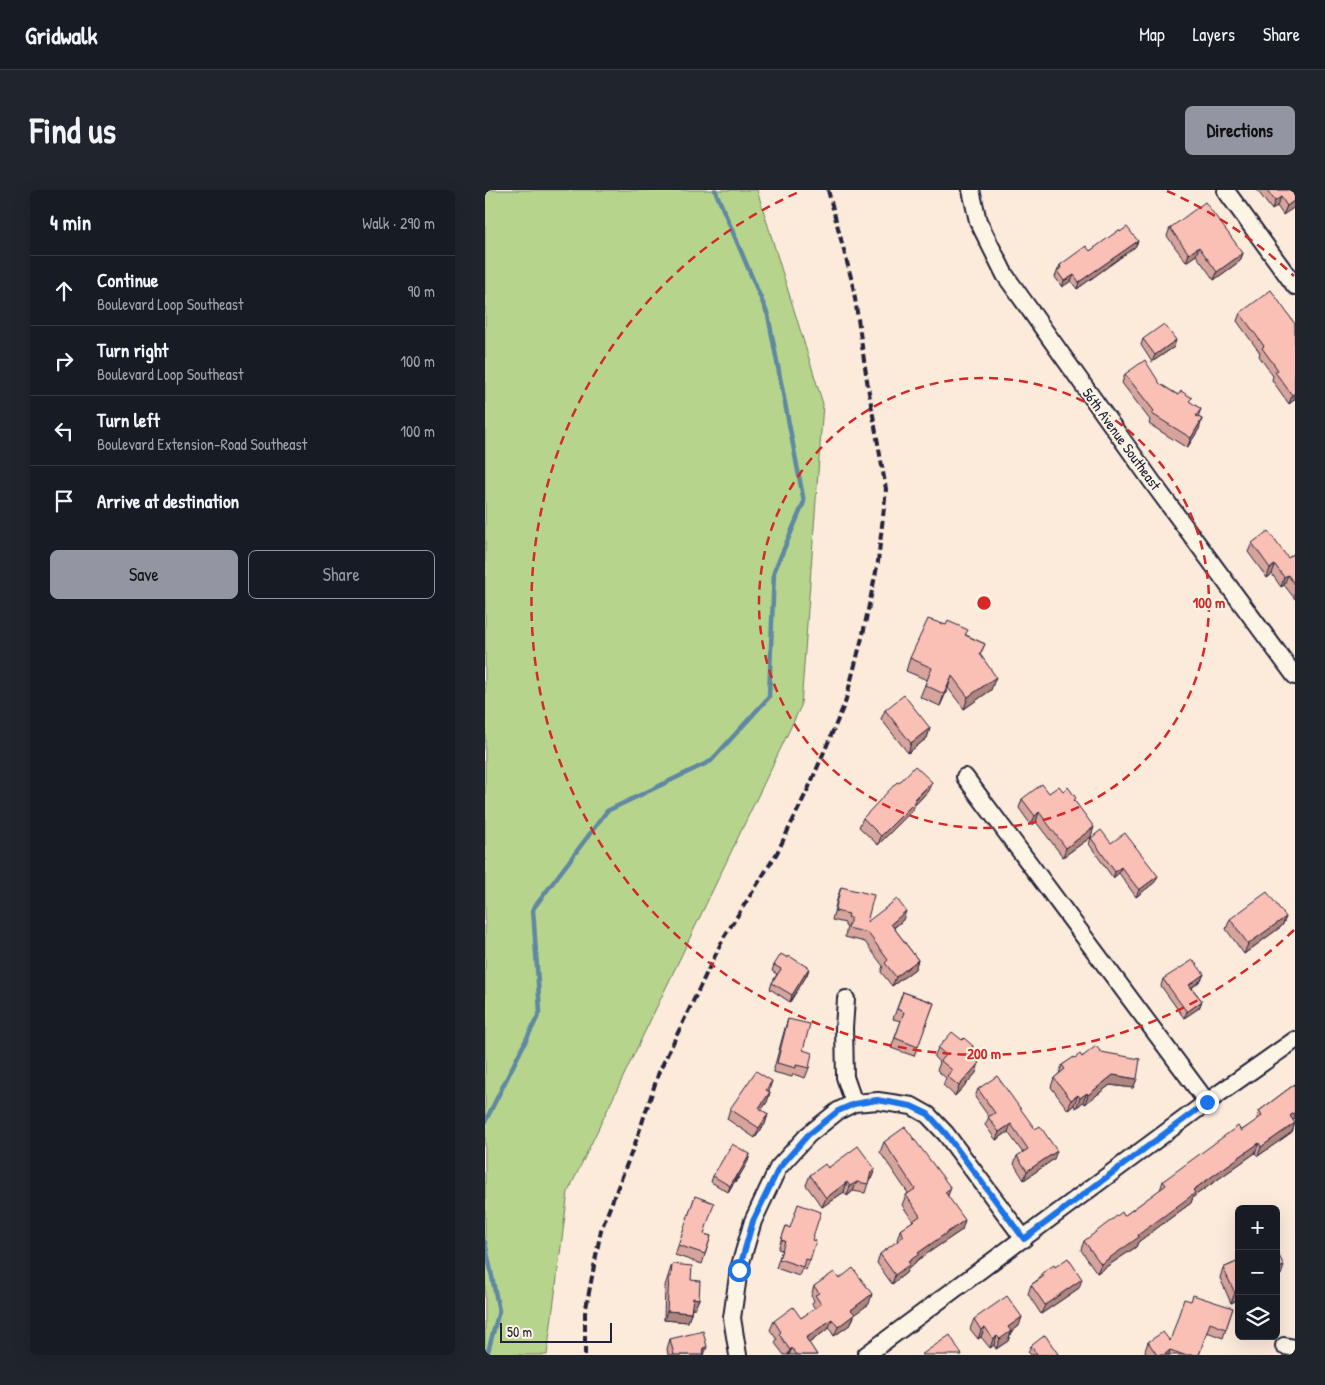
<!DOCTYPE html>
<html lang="en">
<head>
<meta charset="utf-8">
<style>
  body { margin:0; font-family:"Patrick Hand",sans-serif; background:#20242c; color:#f1f3f6 }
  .controls { position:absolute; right:15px; bottom:15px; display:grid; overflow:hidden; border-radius:8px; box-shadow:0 5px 20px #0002 }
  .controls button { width:45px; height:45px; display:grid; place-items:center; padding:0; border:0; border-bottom:1px solid #363941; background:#171b24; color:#f1f3f6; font:25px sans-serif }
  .scale { position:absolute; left:15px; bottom:12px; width:112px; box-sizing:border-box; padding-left:5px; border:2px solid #22223b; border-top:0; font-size:14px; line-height:18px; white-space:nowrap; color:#22223b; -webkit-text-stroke:4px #fcf5e5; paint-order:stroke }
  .stop { position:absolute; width:15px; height:15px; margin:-11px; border:4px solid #1a73e8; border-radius:50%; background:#fff }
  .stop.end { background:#1a73e8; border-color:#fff; box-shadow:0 1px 5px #0008 }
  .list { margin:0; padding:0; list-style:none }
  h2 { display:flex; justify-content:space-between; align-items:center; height:65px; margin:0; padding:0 20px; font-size:21px }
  h2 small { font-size:16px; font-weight:400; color:#9ea1a6 }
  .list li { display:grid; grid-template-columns:32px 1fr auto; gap:15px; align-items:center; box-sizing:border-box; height:70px; padding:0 20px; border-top:1px solid #363941 }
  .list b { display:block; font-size:19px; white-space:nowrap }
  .list p { margin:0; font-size:16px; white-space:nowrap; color:#9ea1a6 }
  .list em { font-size:16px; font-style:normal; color:#9ea1a6 }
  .actions { display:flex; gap:10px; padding:15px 20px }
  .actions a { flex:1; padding:11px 0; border:1px solid #9495a2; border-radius:8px; text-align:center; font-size:18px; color:#9495a2 }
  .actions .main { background:#9495a2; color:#111 }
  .icon { flex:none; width:28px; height:28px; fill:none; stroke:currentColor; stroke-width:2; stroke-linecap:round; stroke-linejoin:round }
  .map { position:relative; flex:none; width:810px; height:1165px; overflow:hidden; border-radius:8px }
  header { display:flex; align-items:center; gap:30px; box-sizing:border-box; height:70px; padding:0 25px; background:#171b24; border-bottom:1px solid #363941 }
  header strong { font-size:24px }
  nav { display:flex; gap:28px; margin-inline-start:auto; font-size:18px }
  .intro { display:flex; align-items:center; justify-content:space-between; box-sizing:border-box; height:120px; padding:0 30px }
  h1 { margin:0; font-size:35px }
  .button { padding:12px 22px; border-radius:8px; background:#9495a2; color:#111; font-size:18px; font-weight:700 }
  main { display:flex; gap:30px; padding:0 30px }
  aside { flex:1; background:#171b24; border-radius:8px; box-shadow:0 5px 20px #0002 }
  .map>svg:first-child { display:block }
</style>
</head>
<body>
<header>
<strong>Gridwalk</strong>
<nav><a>Map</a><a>Layers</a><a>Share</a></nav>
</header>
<div class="intro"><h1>Find us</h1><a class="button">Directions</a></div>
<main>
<aside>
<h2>4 min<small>Walk · 290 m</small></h2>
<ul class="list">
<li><svg class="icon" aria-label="ahead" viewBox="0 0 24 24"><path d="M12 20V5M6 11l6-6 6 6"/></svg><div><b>Continue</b><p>Boulevard Loop Southeast</p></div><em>90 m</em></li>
<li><svg class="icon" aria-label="right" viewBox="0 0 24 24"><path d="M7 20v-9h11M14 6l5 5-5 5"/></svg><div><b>Turn right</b><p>Boulevard Loop Southeast</p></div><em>100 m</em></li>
<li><svg class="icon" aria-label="left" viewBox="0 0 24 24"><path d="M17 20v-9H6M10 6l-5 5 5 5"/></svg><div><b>Turn left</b><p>Boulevard Extension-Road Southeast</p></div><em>100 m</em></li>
<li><svg class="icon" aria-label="arrive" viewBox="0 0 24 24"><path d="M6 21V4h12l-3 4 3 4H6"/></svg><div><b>Arrive at destination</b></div></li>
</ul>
<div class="actions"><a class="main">Save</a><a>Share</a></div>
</aside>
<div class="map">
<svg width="810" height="1165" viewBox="0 0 810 1165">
  <rect width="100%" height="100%" fill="#fceadb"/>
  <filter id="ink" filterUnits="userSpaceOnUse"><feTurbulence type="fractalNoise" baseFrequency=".02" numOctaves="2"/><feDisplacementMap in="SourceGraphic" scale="10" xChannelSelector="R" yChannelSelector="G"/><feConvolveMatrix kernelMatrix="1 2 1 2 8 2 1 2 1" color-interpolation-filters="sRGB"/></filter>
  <g filter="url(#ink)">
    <path fill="#b7d48c" stroke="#6c7b64" d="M0 0H272L338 214 316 516 83 1002 62 1165H0Z"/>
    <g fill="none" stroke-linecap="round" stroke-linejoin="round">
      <path stroke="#5e88a2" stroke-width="4.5" d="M0 932 55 822 48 719 122 621 226 571 284 507 289 382 319 312 283 125 230 0
        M0 1052 14 1121 2 1165"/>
      <defs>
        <path id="minor" d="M486 0 493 31 520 85 673 300 810 486
          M741 1 810 96
          M480 587 722 912
          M361 809 359 838 360 887 369 913
          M799 1156 810 1158
          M253 1165 247 1128 254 1079 268 1031 293 978 323 945 353 921 369 913 393 911 427 916 443 925 461 944 539 1049
          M381 1165 722 912 810 850"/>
      </defs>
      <use href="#minor" stroke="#22223b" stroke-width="20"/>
      <use href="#minor" stroke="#fcf5e5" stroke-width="16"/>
      <path stroke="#22223b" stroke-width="4" stroke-dasharray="8 4" stroke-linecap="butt" d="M100 1165V1123L116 1040 151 951 174 882 239 747 292 663 324 597 360 513 378 444 393 372 401 299 383 197 368 95 343 0"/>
    </g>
    <path fill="#d7a49c" stroke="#22223b" d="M772 0H810L798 25 792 16 787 20Z
      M685 38 758 63 755 71 729 90 711 65 701 72 682 46Z
      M635 42 653 51 650 57 592 99 586 91 577 97 570 87 575 75 605 61Z
      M755 123 810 134V209L804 214 787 190 788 186 774 166 775 163 752 131Z
      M658 149 689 157 667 172 656 155Z
      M640 184 675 194 716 219 713 227 717 229 714 239 702 258 664 234 665 230 637 193Z
      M767 353 803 368 810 363V409L799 395 796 397 787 384 782 388 763 362Z
      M481 445 500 454 495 465 506 500 479 519 463 498 455 516 435 507 442 490 421 481 425 468Z
      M400 520 445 538 442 548 423 563 396 529Z
      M414 593 443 601 429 616 428 620 393 655 374 637 378 628Z
      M578 601 590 611 606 647 578 667 551 632 546 635 534 618 537 609 564 603Z
      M606 648 626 653 670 692 651 707 634 683 628 688 604 654Z
      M356 697 382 732 418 730 409 738 433 770 430 779 407 796 396 782 398 776 380 752 360 747 362 737 360 736V733L347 730 353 706Z
      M801 727 797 736 759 764 741 739 745 729Z
      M303 768 324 778 322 785 305 812 285 799 287 793 292 784 287 781 289 775Z
      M719 784 716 790 707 798 717 811 714 818 699 828 676 796 678 789Z
      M418 802 449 813 429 866 406 858 416 831 408 829Z
      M303 829 318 860 324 878 320 888 308 884 307 887 288 882 300 838Z
      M453 858 485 865 491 883 470 906 458 895 461 888 452 880 455 873 449 867Z
      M616 862 652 889 648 898 625 895 600 914 598 912 591 918 589 915 583 920 566 897 569 888 574 884 577 875 590 868Z
      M810 894V929L808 930 810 933 807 942 773 966 770 963 708 1007 706 1013 653 1052 651 1057 612 1083 596 1060 599 1051 639 1026 675 1000 678 991 771 931 774 921Z
      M493 899 569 969 539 990 529 974 532 966 538 963 523 942 511 950 500 935 504 927 490 907Z
      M283 901 285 902 282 912 276 920 283 924 280 934 270 948 242 929 245 919Z
      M399 952 463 1006 477 1040 431 1071 430 1073 423 1079 421 1083 407 1094 392 1073 395 1064 413 1051 412 1050 415 1040 428 1031 417 1015 421 1005 423 1003 395 962Z
      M265 964 263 971 251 992 250 991 243 1002 226 992 228 986Z
      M343 978 390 979 386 989 384 990 380 1003 368 1001 362 1006 359 1002 337 1017 321 995 325 985Z
      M210 1006 219 1044 226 1046 217 1074 190 1065Z
      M301 1036 327 1050 325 1070 321 1080 317 1078 314 1086 291 1078 297 1060 293 1059Z
      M754 1071V1109L746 1113 735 1088 738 1078Z
      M187 1074 206 1090 214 1109 210 1118H207L206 1123 203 1132 179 1130 180 1096Z
      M570 1077 594 1098 556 1124 543 1104 546 1095 555 1088 557 1083Z
      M354 1089 384 1114 369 1124 366 1134 349 1146 344 1138 324 1153 332 1165H299L290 1153 292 1149 285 1140 289 1131 316 1128 330 1119 327 1114 329 1110 326 1106 329 1096Z
      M706 1111 748 1118 738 1148 722 1142 714 1165H662L660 1161 663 1152 685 1151Z
      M489 1129 534 1136 526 1142 523 1151 511 1159 509 1155 505 1158 496 1147 493 1149 485 1139Z
      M185 1149 219 1164V1165H183L182 1159Z
      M546 1156 573 1164V1165H546L543 1162Z"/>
    <path fill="#af867f" stroke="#22223b" d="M796 7 792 16 787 20 790 11Z
      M810 10V17L798 25 802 16Z
      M653 51 650 57 592 99 594 92Z
      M714 57 711 65 701 72 704 64Z
      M758 63 755 71 729 90 732 82Z
      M589 85 586 91 577 97 579 91Z
      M691 150 689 157 667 172 670 165Z
      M810 203V209L804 214 807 205Z
      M717 229 714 239 702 258 706 248Z
      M790 375 787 384 782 388 785 378Z
      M803 385 799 395 796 397 799 387Z
      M467 486 463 498 455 516 459 504Z
      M511 487 506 500 479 519 483 507Z
      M445 538 442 548 423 563 426 553Z
      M447 592 443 601 429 616 428 620 393 655 396 646Z
      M554 622 551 632 546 635 550 626Z
      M609 637 606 647 578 667 581 658Z
      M636 677 634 683 628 688 630 682Z
      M673 686 670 692 651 707 654 700Z
      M421 721 418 730 402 743 406 734Z
      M801 727 797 736 759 764 763 754Z
      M433 770 430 779 407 796 411 787Z
      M324 778 322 785 305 812 307 805Z
      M719 784 716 790 702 801 704 795Z
      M717 811 714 818 699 828 702 822Z
      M488 856 485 866 483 863Z
      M494 873 491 883 470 906 474 896Z
      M628 885 652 889 648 898 625 895 600 914 603 905Z
      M287 891 284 901 278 909 281 900Z
      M285 902 282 912 271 928 274 918Z
      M602 903 598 912 591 918 595 908Z
      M593 905 589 915 583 920 586 910Z
      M810 922V929L802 935 805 926Z
      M283 924 280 934 270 948 274 938Z
      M810 933 807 942 773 966 776 957Z
      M526 934 523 942 511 950 514 942Z
      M774 953 770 963 708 1007 706 1013 653 1052 651 1057 612 1083 616 1074 708 1000Z
      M572 961 569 969 539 990 542 981Z
      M265 964 263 971 251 992 253 985Z
      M390 979 386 989 382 991 386 982Z
      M252 984 250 991 243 1002 245 996Z
      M362 992 359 1002 337 1017 341 1008Z
      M372 992 368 1001 362 1006 365 996Z
      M466 998 462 1008 460 1002Z
      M480 1030 477 1040 431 1071 430 1073 423 1079 421 1083 407 1094 410 1085 433 1063Z
      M799 1076 796 1085 791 1087V1079Z
      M597 1089 594 1098 556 1124 560 1115Z
      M754 1101V1109L746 1113 750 1103Z
      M387 1104 384 1114 363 1129 366 1120Z
      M208 1108 214 1109 210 1118H204Z
      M182 1121 206 1123 203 1132 179 1130Z
      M370 1124 366 1134 349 1146 353 1137Z
      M537 1127 534 1136 526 1142 523 1151 511 1159 515 1149 523 1137Z
      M347 1129 344 1138 317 1158 321 1148Z
      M500 1137 496 1147 493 1149 496 1140Z
      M512 1146 509 1155 505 1158 508 1149Z
      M222 1157 219 1165 218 1158Z
      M307 1158 304 1165H303L305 1160Z
      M685 1160 684 1165H679Z"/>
    <path fill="#fabfb5" stroke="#22223b" d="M782 0H810V10L802 16 796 7 790 11Z
      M720 12 758 63 732 82 714 57 704 64 685 38Z
      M642 37 653 51 594 92 589 85 579 91 572 81 576 78 575 75 601 56 605 61 634 40 635 42Z
      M786 100 810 134V203L807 205 790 182 793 180 777 158 779 156 755 123Z
      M679 134 691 150 670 165 658 149Z
      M660 170 675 194 693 205 696 201 707 208 704 211 716 219 711 226 717 229 706 248 667 224 669 221 640 184Z
      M783 341 803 368 810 363V395L803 385 799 387 790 375 785 378 767 353Z
      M443 429 461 435 463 431 483 440 480 445 500 454 495 464 511 487 483 507 467 486 459 504 440 495 447 478 425 468Z
      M419 505 445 538 426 553 400 520Z
      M430 576 447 592 430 609 431 611 396 646 378 628 412 592 414 593Z
      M557 594 564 603 574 596 578 601 583 597 591 608 589 610 609 637 581 658 554 622 550 626 537 609Z
      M616 640 626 653 640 643 673 686 654 700 636 677 630 682 606 648Z
      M356 697 389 705 382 732 412 709 421 721 406 734 433 770 411 787 400 773 403 770 383 743 363 738 366 728 363 727 364 724 350 721Z
      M782 702 801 727 763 754 745 729Z
      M296 764 303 768 304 766 324 778 307 805 287 793 296 779 289 775Z
      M708 770 719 784 704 795 717 811 702 822 678 789Z
      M418 802 449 813 433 857 410 848 419 822 412 819Z
      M303 829 325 834 318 860 327 863 324 878 311 875V878L292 873Z
      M467 842 477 850 479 848 488 856 483 863 494 873 474 896 462 886 467 880 456 871 461 865 453 858Z
      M611 856 616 862 655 869 652 889 628 885 603 905 602 903 595 908 593 905 586 910 569 888 580 879 577 875 589 867 590 868 595 864 597 867Z
      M271 881 287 891 281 900 285 902 274 918 283 924 274 938 245 919Z
      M512 886 550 939 555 936 572 961 542 981 532 966 543 959 526 934 514 942 503 927 510 923 493 899Z
      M810 894V922L805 926 810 933 776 957 774 953 708 1000 710 1003 653 1045 654 1047 616 1074 599 1051 637 1022 639 1026 681 995 678 991 753 936 756 941 777 926 774 921Z
      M420 937 466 998 460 1002 480 1030 433 1063 434 1064 423 1072 425 1074 410 1085 395 1064 419 1046 415 1040 435 1026 421 1005 430 999 399 952Z
      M247 954 265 964 253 985 252 984 245 996 228 986Z
      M373 956 390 979 386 982 383 994 372 992 365 996 362 992 341 1008 325 985 340 974 343 978Z
      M210 1006 229 1013 219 1044 226 1046 220 1064 193 1055Z
      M313 1014 336 1022 327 1050 331 1051 325 1070 320 1069 318 1077 294 1069 300 1051 296 1050 301 1036 305 1038Z
      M791 1059 799 1076 791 1079Z
      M583 1068 597 1089 560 1115 546 1095 559 1086 557 1083 569 1075 570 1077Z
      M754 1071V1101L750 1103 738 1078Z
      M187 1074 207 1076 206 1090 215 1091 214 1109 208 1108 206 1123 182 1121 184 1087H186Z
      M368 1078 387 1104 366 1120 370 1124 353 1137 347 1129 321 1148 332 1165H312L307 1158 305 1160 294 1144 296 1142 289 1131 308 1117 316 1128 336 1114 330 1105 334 1103 329 1096 349 1082 354 1089Z
      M708 1105 748 1118 741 1139 725 1133 714 1165H699L685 1160 679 1165H672L663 1152 678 1142 685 1151 699 1109 706 1111Z
      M522 1106 537 1127 523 1137 526 1141 515 1149 512 1146 508 1149 500 1137 496 1140 489 1129Z
      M218 1141 222 1157 218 1158 219 1165H189L185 1149Z
      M465 1145 477 1165H436Z
      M560 1145 573 1164 572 1165H550L552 1164 546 1156Z"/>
  </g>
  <g fill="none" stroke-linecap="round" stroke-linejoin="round" filter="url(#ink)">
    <path stroke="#1a73e8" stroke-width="6" d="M254 1080 268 1031 294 978 323 945 353 921 369 914 392 910 426 916 443 924 461 944 539 1049 722 912"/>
  </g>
  <g fill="none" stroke="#d62828" stroke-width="2.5" stroke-dasharray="9 6">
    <circle cx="499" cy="413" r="225"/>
    <path d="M809 740A451 451 0 1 1 316 1M682 1A451 451 0 0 1 809 86"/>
  </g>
  <g text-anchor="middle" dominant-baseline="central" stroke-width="4" stroke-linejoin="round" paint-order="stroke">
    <g font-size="15" fill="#22223b" stroke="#fcf5e5">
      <text transform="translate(637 249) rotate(54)">56th Avenue Southeast</text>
    </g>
  </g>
  <circle cx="499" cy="413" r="8" fill="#d62828" stroke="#fcf5e5" stroke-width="2.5"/>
  <g font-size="15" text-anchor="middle" font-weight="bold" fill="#d62828" stroke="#fcf5e5" stroke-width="4" stroke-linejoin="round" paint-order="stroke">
    <text x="724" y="418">100 m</text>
    <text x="499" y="869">200 m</text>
  </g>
</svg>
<div class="controls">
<button>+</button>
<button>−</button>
<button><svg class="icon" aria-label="layers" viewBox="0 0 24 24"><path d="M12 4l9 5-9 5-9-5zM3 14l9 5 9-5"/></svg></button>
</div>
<div class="scale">50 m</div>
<div class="stop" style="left:254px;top:1080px"></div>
<div class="stop end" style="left:722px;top:912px"></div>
</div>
</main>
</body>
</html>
